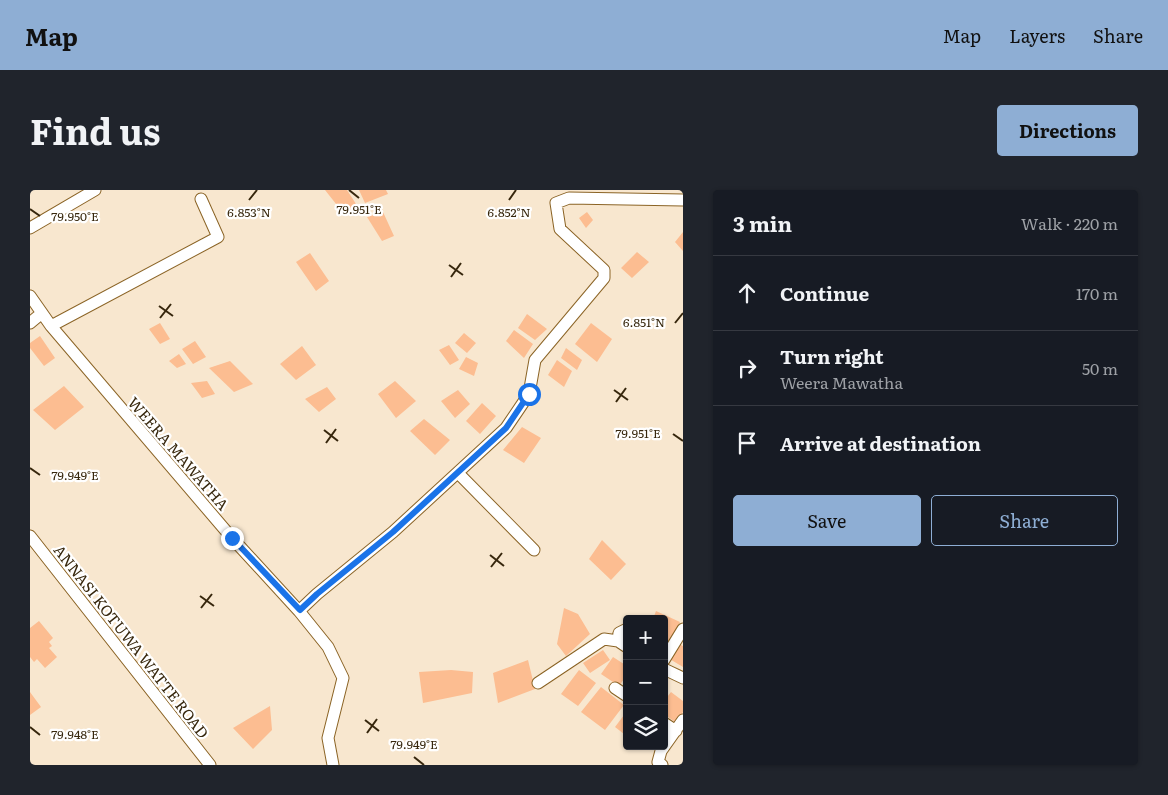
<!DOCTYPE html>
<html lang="en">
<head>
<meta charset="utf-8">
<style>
  body { margin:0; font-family:Literata,serif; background:#20242c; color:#f1f3f6 }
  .controls { position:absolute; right:15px; bottom:15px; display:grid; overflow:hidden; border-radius:5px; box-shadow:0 1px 4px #0004 }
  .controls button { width:45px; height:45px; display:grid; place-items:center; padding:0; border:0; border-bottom:1px solid #363941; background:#171b24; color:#f1f3f6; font:25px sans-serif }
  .stop { position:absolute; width:15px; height:15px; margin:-11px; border:4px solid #1a73e8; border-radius:50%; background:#fff }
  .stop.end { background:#1a73e8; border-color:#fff; box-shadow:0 1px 5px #0008 }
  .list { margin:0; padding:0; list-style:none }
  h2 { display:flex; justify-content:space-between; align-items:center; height:65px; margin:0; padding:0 20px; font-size:21px }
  h2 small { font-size:16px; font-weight:400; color:#9ea1a6 }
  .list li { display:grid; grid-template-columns:32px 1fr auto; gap:15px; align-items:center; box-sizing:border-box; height:75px; padding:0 20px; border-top:1px solid #363941 }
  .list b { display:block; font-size:19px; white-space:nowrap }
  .list p { margin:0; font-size:16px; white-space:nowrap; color:#9ea1a6 }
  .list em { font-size:16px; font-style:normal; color:#9ea1a6 }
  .actions { display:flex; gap:10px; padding:15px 20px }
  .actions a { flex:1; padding:11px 0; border:1px solid #8eaed4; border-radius:5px; text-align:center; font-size:18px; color:#8eaed4 }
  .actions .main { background:#8eaed4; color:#111 }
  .icon { flex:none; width:28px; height:28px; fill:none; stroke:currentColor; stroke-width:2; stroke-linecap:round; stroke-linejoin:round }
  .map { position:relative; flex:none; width:653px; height:575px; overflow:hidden; border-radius:5px }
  header { display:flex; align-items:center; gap:30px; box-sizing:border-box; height:70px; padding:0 25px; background:#8eaed4; color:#111 }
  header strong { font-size:24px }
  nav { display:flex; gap:28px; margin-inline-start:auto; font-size:18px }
  .intro { display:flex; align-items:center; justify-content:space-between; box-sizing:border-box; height:120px; padding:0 30px }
  h1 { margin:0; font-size:35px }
  .button { padding:12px 22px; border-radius:5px; background:#8eaed4; color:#111; font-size:18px; font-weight:700 }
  main { display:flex; gap:30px; padding:0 30px }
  aside { flex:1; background:#171b24; border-radius:5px; box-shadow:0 1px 4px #0004 }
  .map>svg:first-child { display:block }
</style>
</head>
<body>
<header>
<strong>Map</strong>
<nav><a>Map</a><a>Layers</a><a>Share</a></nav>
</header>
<div class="intro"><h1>Find us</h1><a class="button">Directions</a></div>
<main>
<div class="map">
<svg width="653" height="575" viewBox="0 0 653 575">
  <rect width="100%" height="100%" fill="#f8e7cf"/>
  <path fill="#fcbd91" d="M295 0H317L328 17 314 24Z
    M329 0H356L358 4 335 13Z
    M353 22 364 46 352 51 337 27Z
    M557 22 563 30 556 38 549 28Z
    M653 42V61L645 52Z
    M607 62 619 72 602 88 591 78Z
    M280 63 299 91 286 101 266 72Z
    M497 124 517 139 505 150 488 138Z
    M130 133 140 149 130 154 119 139Z
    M561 133 582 149 567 172 545 154Z
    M484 140 503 154 494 168 476 151Z
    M434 143 446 153 437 163 425 153Z
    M10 146 25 168 14 176 0 158V153Z
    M165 151 176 167 163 174 152 159Z
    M419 155 429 170 420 175 409 160Z
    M272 156 286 175 266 190 250 174Z
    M536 158 552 170 547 180 531 168Z
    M149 164 156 174 147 178 139 171Z
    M436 167 448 173 444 186 429 179Z
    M527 170 542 181 534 197 518 185Z
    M200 171 223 194 204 202 179 178Z
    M177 191 185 204 172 208 161 193Z
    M365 191 386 211 366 228 348 204Z
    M34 196 54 217 25 240 3 220Z
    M297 197 306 209 289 222 275 209Z
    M428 200 440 214 425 228 411 211Z
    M452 213 466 226 450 244 436 231Z
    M394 229 420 250 405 265 380 241Z
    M492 237 511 248 494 273 473 260Z
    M572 350 596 374 581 390 559 369Z
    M534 418 548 424 560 444 536 466 527 454Z
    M626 421 650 432 638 456 634 454V429H623Z
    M9 431 23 448 19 452 22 456 19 458 27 467 15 478 7 469 4 472 0 467V438Z
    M647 453 653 456V477L638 468Z
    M573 460 580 470 560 483 553 473Z
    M583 467 597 476V485L589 496 571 484Z
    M498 470 505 499 468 513 463 483Z
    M421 480 443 482 442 503 393 513 389 482Z
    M549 480 566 493 548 516 531 504Z
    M571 497 594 515 575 540 551 522Z
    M0 502 11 517 0 525Z
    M641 502 653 511V522L645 532 634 524V511Z
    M240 516 242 540 223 559 203 538Z
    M597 521V540L594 544 585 537Z"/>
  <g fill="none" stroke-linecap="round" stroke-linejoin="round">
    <defs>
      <path id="minor" d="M0 38 65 0
        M0 106 21 136 202 348 269 421 298 457 313 488 298 548 303 575
        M0 133 12 123
        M21 136 188 47 171 9
        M428 283 504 360
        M0 346 180 575
        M269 421 287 404 363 342 476 238 499 204 505 170 574 88V80L530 39 526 13 539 8 653 10
        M588 451 589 443 597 439
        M634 470 653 439
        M634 479 653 488
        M508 493 574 449 588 451 597 457
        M585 498 597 506
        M634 533 646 541
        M632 575 628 572 631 561 653 530"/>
    </defs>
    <use href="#minor" stroke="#8b6426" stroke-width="13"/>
    <use href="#minor" stroke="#fff" stroke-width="11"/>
  </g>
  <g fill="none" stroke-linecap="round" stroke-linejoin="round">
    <path stroke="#1a73e8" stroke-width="6" d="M202 348 270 420 287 404 363 342 476 238 499 204"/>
  </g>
  <path fill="none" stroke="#37270d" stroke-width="2" d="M319 0 329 8M219 10 227 0M479 10 486 0M0 19 10 26M419 75 433 85M421 87 431 73M129 116 143 126M130 128 141 114M645 133 653 123M584 200 598 210M586 212 596 198M294 240 308 251M643 244 653 251M296 253 306 239M0 278 10 285M460 365 474 376M461 377 472 363M170 406 184 416M171 418 182 404M335 530 349 541M0 537 10 545M337 543 347 529M384 567 394 575"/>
  <g text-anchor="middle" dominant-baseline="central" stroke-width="4.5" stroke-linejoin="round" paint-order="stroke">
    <g font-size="15" fill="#37270d" stroke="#fff">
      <text transform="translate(149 263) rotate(49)">WEERA MAWATHA</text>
      <text transform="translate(102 451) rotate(52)">ANNASI KOTUWA WATTE ROAD</text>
    </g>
  </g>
  <g font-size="12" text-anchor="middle" fill="#37270d" stroke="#fff" stroke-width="4.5" stroke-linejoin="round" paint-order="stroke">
    <text x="329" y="24">79.951°E</text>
    <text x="219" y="27">6.853°N</text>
    <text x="479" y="27">6.852°N</text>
    <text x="45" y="31">79.950°E</text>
    <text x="614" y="137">6.851°N</text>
    <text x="608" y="248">79.951°E</text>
    <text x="45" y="290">79.949°E</text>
    <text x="45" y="549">79.948°E</text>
    <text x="384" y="559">79.949°E</text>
  </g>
</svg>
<div class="controls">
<button>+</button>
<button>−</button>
<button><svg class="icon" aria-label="layers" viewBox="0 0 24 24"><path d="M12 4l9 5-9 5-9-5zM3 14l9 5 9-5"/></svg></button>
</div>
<div class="stop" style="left:499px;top:204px"></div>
<div class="stop end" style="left:202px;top:348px"></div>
</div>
<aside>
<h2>3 min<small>Walk · 220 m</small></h2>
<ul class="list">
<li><svg class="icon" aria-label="ahead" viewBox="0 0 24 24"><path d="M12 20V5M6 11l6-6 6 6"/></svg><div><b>Continue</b></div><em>170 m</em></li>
<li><svg class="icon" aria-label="right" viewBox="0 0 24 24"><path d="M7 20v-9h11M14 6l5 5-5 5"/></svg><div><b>Turn right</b><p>Weera Mawatha</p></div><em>50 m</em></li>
<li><svg class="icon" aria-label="arrive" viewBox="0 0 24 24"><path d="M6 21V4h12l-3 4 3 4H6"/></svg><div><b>Arrive at destination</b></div></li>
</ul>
<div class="actions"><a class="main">Save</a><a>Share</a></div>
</aside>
</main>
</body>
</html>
